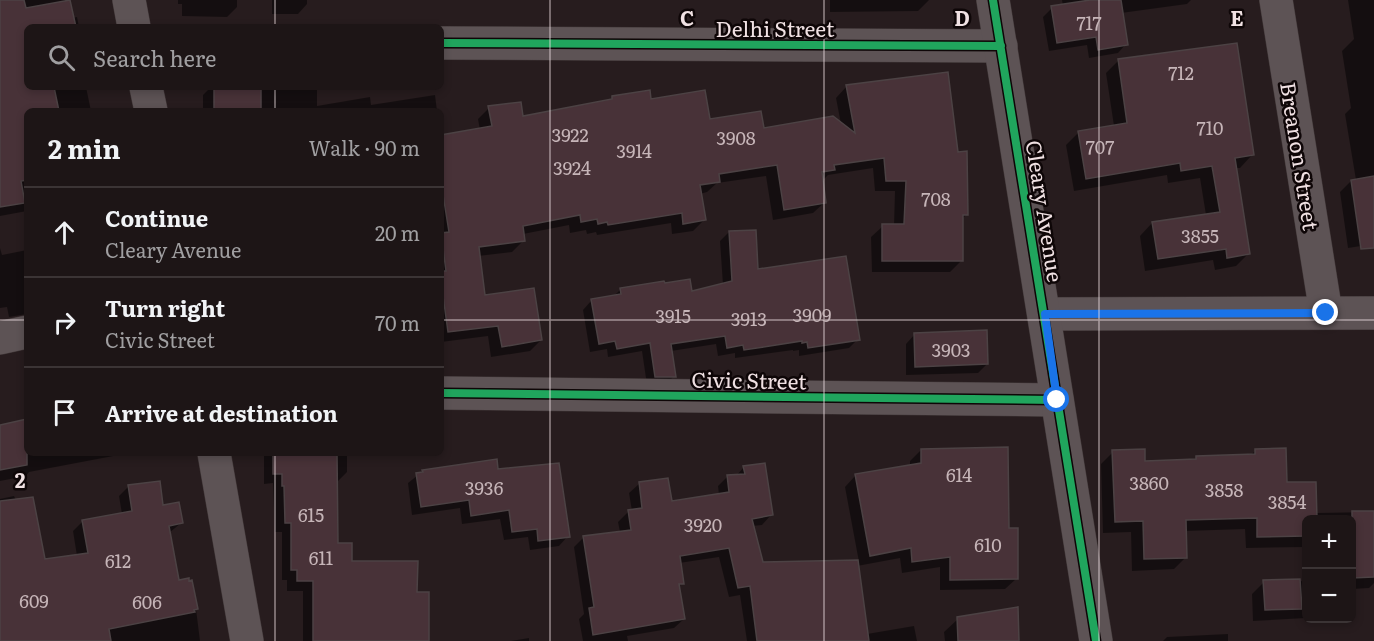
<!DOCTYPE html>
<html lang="en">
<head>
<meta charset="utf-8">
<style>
  body { margin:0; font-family:Literata,serif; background:#2a2223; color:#f1f3f6 }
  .controls { position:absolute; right:18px; bottom:18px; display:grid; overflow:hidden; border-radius:9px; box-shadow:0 3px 9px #0003 }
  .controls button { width:54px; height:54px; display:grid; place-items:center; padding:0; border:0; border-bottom:2px solid #3b3435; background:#1d1516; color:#f1f3f6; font:30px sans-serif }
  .stop { position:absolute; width:18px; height:18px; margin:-14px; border:4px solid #1a73e8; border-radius:50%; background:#fff }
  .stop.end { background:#1a73e8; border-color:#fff; box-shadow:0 2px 6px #0008 }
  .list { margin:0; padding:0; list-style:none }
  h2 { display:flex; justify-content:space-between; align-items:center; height:78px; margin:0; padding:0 24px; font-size:26px }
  h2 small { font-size:20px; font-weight:400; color:#a09fa1 }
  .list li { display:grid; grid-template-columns:39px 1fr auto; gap:18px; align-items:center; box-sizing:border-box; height:90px; padding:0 24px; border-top:2px solid #3b3435 }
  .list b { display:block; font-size:22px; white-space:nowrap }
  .list p { margin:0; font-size:20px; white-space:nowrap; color:#a09fa1 }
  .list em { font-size:20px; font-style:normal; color:#a09fa1 }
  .icon { flex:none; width:33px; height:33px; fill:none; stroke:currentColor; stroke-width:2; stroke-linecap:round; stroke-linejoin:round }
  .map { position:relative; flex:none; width:1374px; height:641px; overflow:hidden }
  .search { position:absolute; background:#1d1516; box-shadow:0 3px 9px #0003; left:24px; top:24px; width:420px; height:66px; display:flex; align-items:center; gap:15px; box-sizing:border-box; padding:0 21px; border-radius:9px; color:#a09fa1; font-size:22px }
  .panel { position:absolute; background:#1d1516; box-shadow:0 3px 9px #0003; left:24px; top:108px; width:420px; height:348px; border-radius:9px }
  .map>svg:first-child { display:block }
</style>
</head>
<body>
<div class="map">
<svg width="1374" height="641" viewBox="0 0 1374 641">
  <rect width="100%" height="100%" fill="#271c1e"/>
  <path fill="#0007" d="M0 0H69L72 18 77 17 79 27H27V87H86L91 111H27V211L0 216Z
    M178 0H237V7L227 17 182 16V4H178Z
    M272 0H307V4L298 14H272Z
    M830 0H929L918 11 830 12Z
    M1062 0H1191L1187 4 1121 13 1126 44 1118 53 1089 58 1087 45 1049 51 1043 17 1052 8 1063 6Z
    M1348 0H1374V244L1348 248 1340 192 1351 181 1356 180 1345 114 1351 108 1342 51 1354 39Z
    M1119 60 1252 155 1240 168H1235L1248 254 1236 266 1215 270 1213 260 1145 271 1140 236 1152 223 1206 215 1200 178 1168 183 1167 175 1074 191 1066 145 1079 132 1114 126 1106 73Z
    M847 86 966 215 962 219V260L950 272H872L871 237 883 226H894L895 191H875L873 168 828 175 821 182 825 202 813 213 773 220 766 176 717 183 707 192 700 194 704 220 693 231 672 234 671 223 597 235 596 232 587 234 586 230 570 233 569 225 523 234V241L512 252 478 256 484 297 541 340 530 351 491 357 488 336 441 342V133V136L480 130 478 119 489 108 522 117 609 101 612 98 650 100 709 121 763 130 841 124 836 98Z
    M211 87H317V106L370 97 371 105 435 95 437 111H203V95Z
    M729 232 757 271 858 339 849 348 799 356V350L793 351V350L735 358V353L718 356 716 344 671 351 674 376 665 385H647L642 351 608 357 607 349 590 352 583 310 591 301 613 297 620 290 663 283 690 293 723 285 720 241Z
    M0 248 2 255 27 250V314L9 317 7 307 0 308Z
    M915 334 987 364 978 373 906 375V344Z
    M27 421V453H129L29 472 26 476 0 481V426Z
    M921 450 1008 530 1016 579 1005 589 940 590V567L902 573 900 558 857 566 867 634 914 626 917 641H747L740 595 729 597 719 557 679 563 682 583 678 587 684 619 674 628 627 636 628 641H583L579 619 584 614 574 547 584 537 620 532 618 522 628 512 632 511 629 493 639 484 670 502 719 495 718 486 728 476H736L744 467 771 515 762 525 752 526 762 564 859 562 845 487 855 476 910 466V461Z
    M1256 450 1286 484 1316 513 1374 512V583L1369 588 1352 589V520H1306V547L1246 548 1245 529 1185 531 1186 557 1174 569 1132 571 1131 532 1103 533 1101 464 1113 452 1144 462 1193 461 1197 457 1250 456Z
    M264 453H347V472L337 482V544L350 562 416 593 427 641H303V591H287V580H282V532H275L273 483 264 484Z
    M423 471H497L568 536 559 546 530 550 528 537 504 540 500 519 462 524 460 508 412 515 408 483Z
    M129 486 162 507 181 523 169 533 178 581 196 609 200 641H0V499L14 496 44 561 77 556 73 531 83 521 122 514 119 496Z
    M1306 581V618L1253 621 1252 594 1264 582Z
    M958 619 1018 641H945L944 632Z
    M1228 634V641H1163L1167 637Z
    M529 638V641H511Z"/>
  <path fill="#483238" stroke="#4c4244" stroke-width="1.5" d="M0 0H24L26 8 70 0 76 27H27V87H54L59 111H27V180L21 181 25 203 0 207Z
    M1090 0H1121L1128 45 1098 50 1096 37 1057 43 1051 6Z
    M1237 43 1254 155 1235 158 1250 254 1227 258 1226 249 1158 259 1152 222 1220 212 1212 166 1181 171 1180 163 1086 179 1078 131 1127 123 1118 59Z
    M948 72 958 152 967 151 968 215H963V261H882V224H904L906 181H886L884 158 834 165 835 170 822 172 826 203 784 210 777 165 719 174 720 182 700 185 706 220 683 224 682 213 608 225 607 222 598 224 597 219 581 222 580 215 523 226 525 241 479 247 485 295 534 288 542 340 502 347 498 326 448 332 441 281V271H446L441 233 449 232 441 182V135L492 126 488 106 521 102 523 116 612 99V96L650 90 651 99 705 90 710 119 761 111 764 128 833 116 855 133 846 85Z
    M214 87H261V111H214Z
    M1374 176V248L1361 249 1351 180Z
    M756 230 758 269 846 256 860 340 808 348 807 342 802 343V341L744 350 743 345 727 348 725 336 671 344 676 377H655L650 343 617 349 615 341 599 344 591 299 621 294 620 288 664 281 665 283 690 279 692 291 732 281 729 231Z
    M987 330 988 364 915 367 914 333Z
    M27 419V465L0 470V425Z
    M1008 447 1009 528H1018V579L950 580V557L912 562 911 548 870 556 855 474 921 463V449Z
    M1286 448 1287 482H1316L1317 519H1306V536L1257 537V518L1186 520 1187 558 1144 559 1143 521 1115 522 1112 450 1145 449V461L1196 459V456L1255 454V449Z
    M273 453H337L338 543H352V561H418L417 592H429V641H313V581H297V570H291V523H285L284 486H282V474H273Z
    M497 459 498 469 559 463 570 537 538 541 537 529 512 532 509 510 471 516 469 500 421 507 416 473 423 472 422 470Z
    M765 463 773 515 752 519 763 562 858 560 869 641H757L750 586 738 588 729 548 680 556 684 584H679L685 619 593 635 589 608 594 607 583 536 631 530 628 510 642 508 639 482 668 478 672 501 729 492 727 475 745 474 743 466Z
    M160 481 163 505 179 502 183 523 169 526 179 580 189 578V581L192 580 198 609 194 610 195 612 109 629 111 641H0V501L33 497 45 559 88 553 82 520 132 511 128 485Z
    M1352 511H1374V577L1352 578Z
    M1300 579 1302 609 1265 610 1263 580Z
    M1018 607 1019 641H958L957 617Z"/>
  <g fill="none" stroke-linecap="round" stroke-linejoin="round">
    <defs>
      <path id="minor" d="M129 0 134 27
        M1276 0 1326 313
        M441 43 1001 46
        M146 87 151 111
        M1045 314 1374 313
        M0 338 27 332
        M441 393 1057 400
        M214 453 247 641"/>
      <path id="tertiary" d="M993 0 1096 641"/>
    </defs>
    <use href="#minor" stroke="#403738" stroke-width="34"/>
    <use href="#tertiary" stroke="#403738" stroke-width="34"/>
    <use href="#minor" stroke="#5d5355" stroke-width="33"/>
    <use href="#tertiary" stroke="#5d5355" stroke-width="33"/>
    <defs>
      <path id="cycleway" d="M993 0 1096 641
        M441 43 1001 46
        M441 393 1057 400"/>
    </defs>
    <use href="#cycleway" stroke="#0e0607" stroke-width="11"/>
    <use href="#cycleway" stroke="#20a55d" stroke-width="8"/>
  </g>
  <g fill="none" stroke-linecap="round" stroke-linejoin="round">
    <path stroke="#1a73e8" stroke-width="8" d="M1057 400 1045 314 1326 313"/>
  </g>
  <path fill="none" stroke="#f0e1e3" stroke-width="1.5" stroke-opacity="0.55" d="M275 0V27M550 0V641M824 0V641M1099 0V641M275 87V111M0 320H27M441 320H1374M275 453V641"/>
  <g text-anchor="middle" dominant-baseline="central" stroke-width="5" stroke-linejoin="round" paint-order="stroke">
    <g font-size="18" fill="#c6b5b8">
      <text x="1089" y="22">717</text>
      <text x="1181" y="72">712</text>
      <text x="1210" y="127">710</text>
      <text x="570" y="134">3922</text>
      <text x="736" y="137">3908</text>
      <text x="1100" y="146">707</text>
      <text x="634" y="150">3914</text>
      <text x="572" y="167">3924</text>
      <text x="936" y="198">708</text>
      <text x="1200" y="235">3855</text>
      <text x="812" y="314">3909</text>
      <text x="673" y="315">3915</text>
      <text x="749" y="318">3913</text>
      <text x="951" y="349">3903</text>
      <text x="959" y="474">614</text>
      <text x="1149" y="482">3860</text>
      <text x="484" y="487">3936</text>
      <text x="1224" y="489">3858</text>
      <text x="1287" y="501">3854</text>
      <text x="311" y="514">615</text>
      <text x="703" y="524">3920</text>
      <text x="988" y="544">610</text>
      <text x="321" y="557">611</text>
      <text x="118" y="560">612</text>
      <text x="34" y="600">609</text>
      <text x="147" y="601">606</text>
    </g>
    <g font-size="21" fill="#f0e1e3" stroke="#0e0607">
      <text x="775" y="27">Delhi Street</text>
      <text transform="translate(1301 156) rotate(81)">Breanon Street</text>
      <text transform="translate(1046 211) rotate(81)">Cleary Avenue</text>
      <text transform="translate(749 379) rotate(1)">Civic Street</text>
    </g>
  </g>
  <g font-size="20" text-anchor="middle" font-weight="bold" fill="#f0e1e3" stroke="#0e0607" stroke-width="5" stroke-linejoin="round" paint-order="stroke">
    <text x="687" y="26">C</text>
    <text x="962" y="26">D</text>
    <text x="1237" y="26">E</text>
    <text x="20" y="488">2</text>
  </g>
</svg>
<div class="controls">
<button>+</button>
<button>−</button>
</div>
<div class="stop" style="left:1057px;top:400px"></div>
<div class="stop end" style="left:1326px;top:313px"></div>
<div class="search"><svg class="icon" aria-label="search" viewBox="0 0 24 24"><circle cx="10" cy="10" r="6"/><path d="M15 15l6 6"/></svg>Search here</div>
<section class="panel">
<h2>2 min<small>Walk · 90 m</small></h2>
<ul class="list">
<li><svg class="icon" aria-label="ahead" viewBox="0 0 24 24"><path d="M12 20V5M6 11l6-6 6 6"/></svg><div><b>Continue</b><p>Cleary Avenue</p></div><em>20 m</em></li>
<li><svg class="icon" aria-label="right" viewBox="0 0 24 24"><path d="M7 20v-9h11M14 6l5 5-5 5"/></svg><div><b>Turn right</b><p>Civic Street</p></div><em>70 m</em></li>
<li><svg class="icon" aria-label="arrive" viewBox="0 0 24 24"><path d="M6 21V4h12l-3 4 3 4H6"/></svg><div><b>Arrive at destination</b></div></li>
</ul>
</section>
</div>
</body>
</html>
